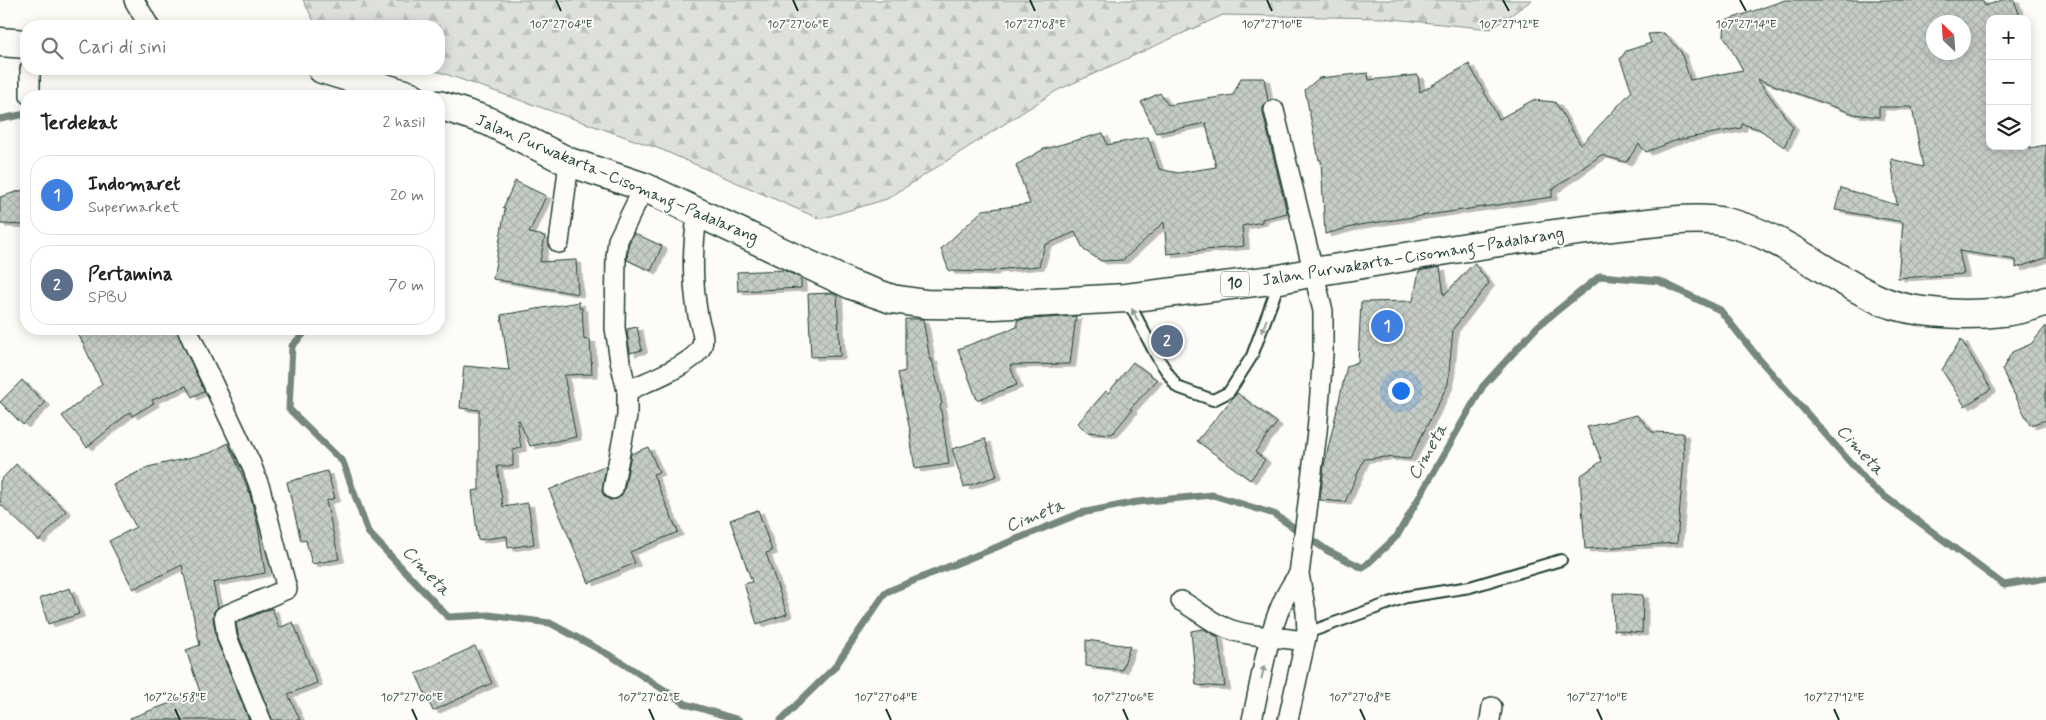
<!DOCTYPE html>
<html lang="id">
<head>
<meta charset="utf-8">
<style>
  body { margin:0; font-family:Mynerve,sans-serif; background:#f2f2f2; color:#222 }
  .controls { position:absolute; right:15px; top:15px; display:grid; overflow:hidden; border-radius:10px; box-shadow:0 2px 12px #0003 }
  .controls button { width:45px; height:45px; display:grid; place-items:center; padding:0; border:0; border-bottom:1px solid #e0e0e0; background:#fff; color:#222; font:25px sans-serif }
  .compass { position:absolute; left:1926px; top:15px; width:45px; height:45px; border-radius:50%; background:#fff; box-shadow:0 2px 12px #0003; rotate:335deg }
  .you { position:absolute; left:1400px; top:390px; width:18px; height:18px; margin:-12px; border:4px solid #fff; border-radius:50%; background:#1a73e8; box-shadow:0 0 0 8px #1a73e833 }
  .badge { display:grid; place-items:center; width:32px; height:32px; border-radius:50%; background:#111827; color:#fff; font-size:16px; font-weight:700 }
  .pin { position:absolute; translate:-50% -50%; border:2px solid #fff; box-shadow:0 1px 5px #0006 }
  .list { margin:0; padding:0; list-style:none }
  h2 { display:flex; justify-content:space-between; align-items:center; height:65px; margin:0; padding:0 20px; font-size:21px }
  h2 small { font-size:16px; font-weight:400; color:#767676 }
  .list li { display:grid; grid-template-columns:32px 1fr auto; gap:15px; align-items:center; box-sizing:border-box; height:80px; margin:0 10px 10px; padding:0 10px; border:1px solid #e0e0e0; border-radius:20px }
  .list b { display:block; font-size:19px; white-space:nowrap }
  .list p { margin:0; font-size:16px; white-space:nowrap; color:#767676 }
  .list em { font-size:16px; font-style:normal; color:#767676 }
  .icon { flex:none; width:28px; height:28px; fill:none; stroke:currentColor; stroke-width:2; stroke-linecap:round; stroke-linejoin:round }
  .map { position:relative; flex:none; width:2046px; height:720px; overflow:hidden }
  .search { position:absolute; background:#fff; box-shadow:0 2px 12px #0003; left:20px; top:20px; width:425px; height:55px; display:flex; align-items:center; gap:12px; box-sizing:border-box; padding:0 18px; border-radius:20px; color:#767676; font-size:19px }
  .panel { position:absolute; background:#fff; box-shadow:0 2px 12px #0003; left:20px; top:90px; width:425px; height:245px; border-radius:20px }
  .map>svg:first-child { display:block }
</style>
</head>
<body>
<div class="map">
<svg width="2046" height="720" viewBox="0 0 2046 720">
  <defs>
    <pattern id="forest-firs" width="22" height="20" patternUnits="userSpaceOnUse" patternTransform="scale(1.25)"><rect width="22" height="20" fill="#dde0db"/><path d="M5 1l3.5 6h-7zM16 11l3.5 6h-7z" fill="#bdc1bd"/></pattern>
    <pattern id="building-cross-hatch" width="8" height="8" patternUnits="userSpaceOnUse" patternTransform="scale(1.25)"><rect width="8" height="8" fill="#c6cdc7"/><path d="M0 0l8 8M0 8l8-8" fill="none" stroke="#aab1ac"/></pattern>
    <filter id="shadow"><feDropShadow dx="5.5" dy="3" stdDeviation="0" flood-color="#0004"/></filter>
  </defs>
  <rect width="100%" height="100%" fill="#fdfcf7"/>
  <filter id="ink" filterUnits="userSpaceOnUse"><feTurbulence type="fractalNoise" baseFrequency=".02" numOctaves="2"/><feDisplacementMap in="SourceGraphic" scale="10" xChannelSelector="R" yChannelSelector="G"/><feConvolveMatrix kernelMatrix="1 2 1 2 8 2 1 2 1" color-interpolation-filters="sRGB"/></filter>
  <g filter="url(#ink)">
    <path fill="url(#forest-firs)" stroke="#7e8e88" d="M303 0H1532L1491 29 1382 18 1223 15 1056 91 887 199 820 219 660 149 431 69H439V26H320L316 25Z"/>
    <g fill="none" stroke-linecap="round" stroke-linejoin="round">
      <path stroke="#75877f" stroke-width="7" d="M0 119 26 114
        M308 329 292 346 289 409 343 462 368 532 448 617 489 615 550 623 613 657 686 704 739 720
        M781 720 834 668 886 592 1081 513 1137 502 1213 495 1274 514 1328 551 1363 568 1397 536 1483 386 1538 326 1600 276 1659 281 1720 310 1759 359 1872 487 2004 585 2046 578"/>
    </g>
    <path fill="url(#building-cross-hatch)" stroke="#1f3d34" fill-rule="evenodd" filter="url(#shadow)" d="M1785 0H1982L1985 6 2002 0H2014L2021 19H1990V146H2030V148L2046 145V258L2016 268V260L1959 251 1964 274 1898 278 1903 222 1835 210 1841 188 1897 205 1891 159 1923 167 1912 107H1879V117L1854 114 1757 79 1793 127 1784 147 1759 129 1742 124 1741 128 1677 140 1646 152 1639 144 1626 162 1601 155 1552 190V197L1359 225 1325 234 1321 160H1319L1305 90 1319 78 1368 73 1369 80 1418 75 1420 92 1469 64 1499 119 1533 100 1555 102 1581 145 1632 91 1620 59 1626 51 1651 43 1648 34 1664 33 1681 52 1690 80 1743 70 1724 36 1725 21ZM1934 22H1964V52H1934Z
      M1241 78H1264L1268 101 1263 106V113L1287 213 1262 219V222L1242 226 1244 246 1167 254 1164 222 1123 260 1101 261 1084 250 1075 232 1045 245 1039 266 994 270 993 272 949 271 941 249 983 210 1030 204 1016 165 1044 149 1103 133 1107 145 1148 137 1159 169 1178 173 1216 167 1206 123 1156 133 1141 102 1160 93 1168 105 1233 95Z
      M515 181 546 196 529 233 545 236 540 262 576 260 578 294 493 279 505 209 503 208Z
      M26 189V225L0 224V197Z
      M634 233 662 246 651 271 627 260 629 243Z
      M1474 263 1489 283 1453 329 1448 384 1410 459 1386 457 1364 459 1345 502 1320 500 1324 466 1347 366 1358 362 1361 302 1413 301 1419 271 1440 267 1444 295Z
      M783 270 801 278V288L738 291 737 272Z
      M832 293 837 295 840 356 811 357 808 294Z
      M579 302V308H582L584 340 590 339 592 374 564 375 576 437 530 446 519 420 517 421 521 448 513 450V466H497L503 507 528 503 534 544 508 548 507 536 478 540 472 491 479 490V410L460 408 464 366 509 370 501 315Z
      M1076 316 1070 364 1010 365 1017 385 977 400 958 349 1017 327V320Z
      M905 319H923L930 360 932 359 942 404 940 405 949 464 915 469 910 435H911L898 373 905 371Z
      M2046 326V420L2030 425 2002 370 2012 352 2031 344Z
      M637 327 642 350 630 353 627 329Z
      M76 329H176L204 391 192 397 186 386 152 400 154 403 132 416 130 412 87 447 62 416 102 384Z
      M1961 339 1991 389 1965 406 1942 370Z
      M1133 362 1157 380 1130 409 1132 410 1112 434 1086 432 1078 423 1106 391 1108 393Z
      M22 380 45 403 23 425 0 402Z
      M1237 393 1277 423 1255 452 1265 460 1250 480 1197 441Z
      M1637 415 1652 432 1683 433 1684 457 1677 543 1585 549 1580 476 1602 461 1587 427Z
      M985 439 997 476 964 487 952 449Z
      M228 443 249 491 258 526 265 573 213 583 218 607 214 611 213 618 217 641 249 720H131L130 718 200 692 186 650 200 645 182 565 133 589 109 541 136 527 113 485 148 467 210 453Z
      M648 447 659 472 653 474 678 532 630 552 635 563 589 583 549 490 606 465 602 492 605 497 610 500 617 499 624 491 631 454Z
      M16 464 66 511 39 541 0 504V481Z
      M327 471 335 498 326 501 339 559 312 564 306 540 301 541 287 482Z
      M758 510 772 551 766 553 787 614 757 624 744 584 752 582 730 520Z
      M70 588 79 614 48 624 40 598Z
      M1613 593 1643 595 1642 633 1614 630Z
      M272 608 279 628 293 622 317 683 288 694 300 720H272L238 634 236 623Z
      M1203 629 1218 637 1225 687 1196 685 1191 631Z
      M1086 640 1130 646 1122 670 1086 666Z
      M475 646 492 683 433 711 416 674Z"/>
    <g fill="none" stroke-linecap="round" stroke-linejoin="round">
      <defs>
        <path id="service" d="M1127 299 1156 355 1177 387 1213 400 1229 392 1252 356 1280 280
          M1307 633 1406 597 1470 587 1561 560"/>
        <path id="minor" d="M134 0 149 26
          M30 69V96
          M1274 110 1323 311V354L1317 432 1299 574 1306 612 1307 633 1288 720
          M559 243 569 162
          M187 329 251 464 260 488 287 589 224 616 227 637 261 720
          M627 391C646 382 686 367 698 352 708 341 700 328 698 316 692 282 692 246 698 212
          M613 489 627 416V391L620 361 615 328 616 256 618 240 644 187
          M1181 601C1196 609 1209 621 1224 627 1246 637 1280 637 1304 641
          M1252 720C1263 673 1269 613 1299 574
          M1490 720 1492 707"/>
        <path id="trunk" d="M0 42 26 44
          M322 69 411 96
          M439 105 488 121 569 162 644 187 852 285 892 299 926 304 995 305 1126 298 1280 279 1314 272C1419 255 1524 236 1630 225 1658 222 1699 216 1725 222 1782 234 1826 276 1878 299 1904 311 1935 313 1964 314 1992 314 2020 312 2046 301"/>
      </defs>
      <use href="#service" stroke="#1f3d34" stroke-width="14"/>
      <use href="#minor" stroke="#1f3d34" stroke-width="22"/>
      <use href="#trunk" stroke="#1f3d34" stroke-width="31"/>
      <use href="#service" stroke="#fdfcf7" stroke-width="10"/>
      <use href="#minor" stroke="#fdfcf7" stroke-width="19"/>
      <use href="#trunk" stroke="#fdfcf7" stroke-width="28"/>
    </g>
    <defs><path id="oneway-solid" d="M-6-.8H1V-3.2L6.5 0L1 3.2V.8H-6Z" transform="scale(1.25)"/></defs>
    <g fill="#8e9c96">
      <use href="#oneway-solid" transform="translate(1135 315) rotate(-118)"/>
      <use href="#oneway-solid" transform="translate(1264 326) rotate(111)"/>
      <use href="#oneway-solid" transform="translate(1263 672) rotate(-77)"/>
    </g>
  </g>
  <path fill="none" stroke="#1f3d34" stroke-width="2" d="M556 0 561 11M793 0 798 11M1030 0 1035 11M1267 0 1272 11M1503 0 1509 11M1740 0 1746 11M175 709 180 720M412 709 417 720M649 709 654 720M886 709 891 720M1123 709 1128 720M1360 709 1365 720M1597 709 1602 720M1834 709 1839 720"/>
  <g text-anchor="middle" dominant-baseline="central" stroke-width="4" stroke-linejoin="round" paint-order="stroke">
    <rect fill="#fdfcf7" stroke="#62766e" stroke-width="1" x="1221" y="271.5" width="28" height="25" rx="4"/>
    <g font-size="15" font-weight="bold" fill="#1f3d34">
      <text x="1235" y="284">10</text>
    </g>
    <g font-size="16" fill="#1f3d34" stroke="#fdfcf7">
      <text transform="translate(617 179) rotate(23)">Jalan Purwakarta–Cisomang–Padalarang</text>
      <text transform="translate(1413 257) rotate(-9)">Jalan Purwakarta–Cisomang–Padalarang</text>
    </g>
    <g font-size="18" font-style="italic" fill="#435c53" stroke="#fdfcf7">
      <text transform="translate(1860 450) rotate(48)">Cimeta</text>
      <text transform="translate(1428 452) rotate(-60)">Cimeta</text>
      <text transform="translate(1035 516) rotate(-22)">Cimeta</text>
      <text transform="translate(426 571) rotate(47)">Cimeta</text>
    </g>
  </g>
  <g font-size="12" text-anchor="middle" fill="#1f3d34" stroke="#fdfcf7" stroke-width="4" stroke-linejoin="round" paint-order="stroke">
    <text x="1746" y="28">107°27'14"E</text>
    <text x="561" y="28">107°27'04"E</text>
    <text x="798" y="28">107°27'06"E</text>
    <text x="1035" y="28">107°27'08"E</text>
    <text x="1272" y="28">107°27'10"E</text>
    <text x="1509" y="28">107°27'12"E</text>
    <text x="412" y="701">107°27'00"E</text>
    <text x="886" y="701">107°27'04"E</text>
    <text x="1123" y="701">107°27'06"E</text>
    <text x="1360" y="701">107°27'08"E</text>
    <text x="1597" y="701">107°27'10"E</text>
    <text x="1834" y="701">107°27'12"E</text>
    <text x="175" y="701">107°26'58"E</text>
    <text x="649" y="701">107°27'02"E</text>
  </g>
</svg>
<div class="controls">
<button>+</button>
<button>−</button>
<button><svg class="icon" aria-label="layers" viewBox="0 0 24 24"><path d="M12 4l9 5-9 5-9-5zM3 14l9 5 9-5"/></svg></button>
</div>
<svg class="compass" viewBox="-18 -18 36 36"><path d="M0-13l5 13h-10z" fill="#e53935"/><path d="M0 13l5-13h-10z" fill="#767676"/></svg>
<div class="you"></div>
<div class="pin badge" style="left:1387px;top:326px;background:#3f7fe0">1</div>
<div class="pin badge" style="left:1167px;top:341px;background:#5c6f8a">2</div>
<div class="search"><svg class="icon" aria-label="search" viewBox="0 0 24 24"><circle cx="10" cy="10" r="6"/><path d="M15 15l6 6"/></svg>Cari di sini</div>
<section class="panel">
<h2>Terdekat<small>2 hasil</small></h2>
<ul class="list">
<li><span class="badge" style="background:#3f7fe0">1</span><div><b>Indomaret</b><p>Supermarket</p></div><em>20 m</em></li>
<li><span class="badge" style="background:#5c6f8a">2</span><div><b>Pertamina</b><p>SPBU</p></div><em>70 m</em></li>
</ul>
</section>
</div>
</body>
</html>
